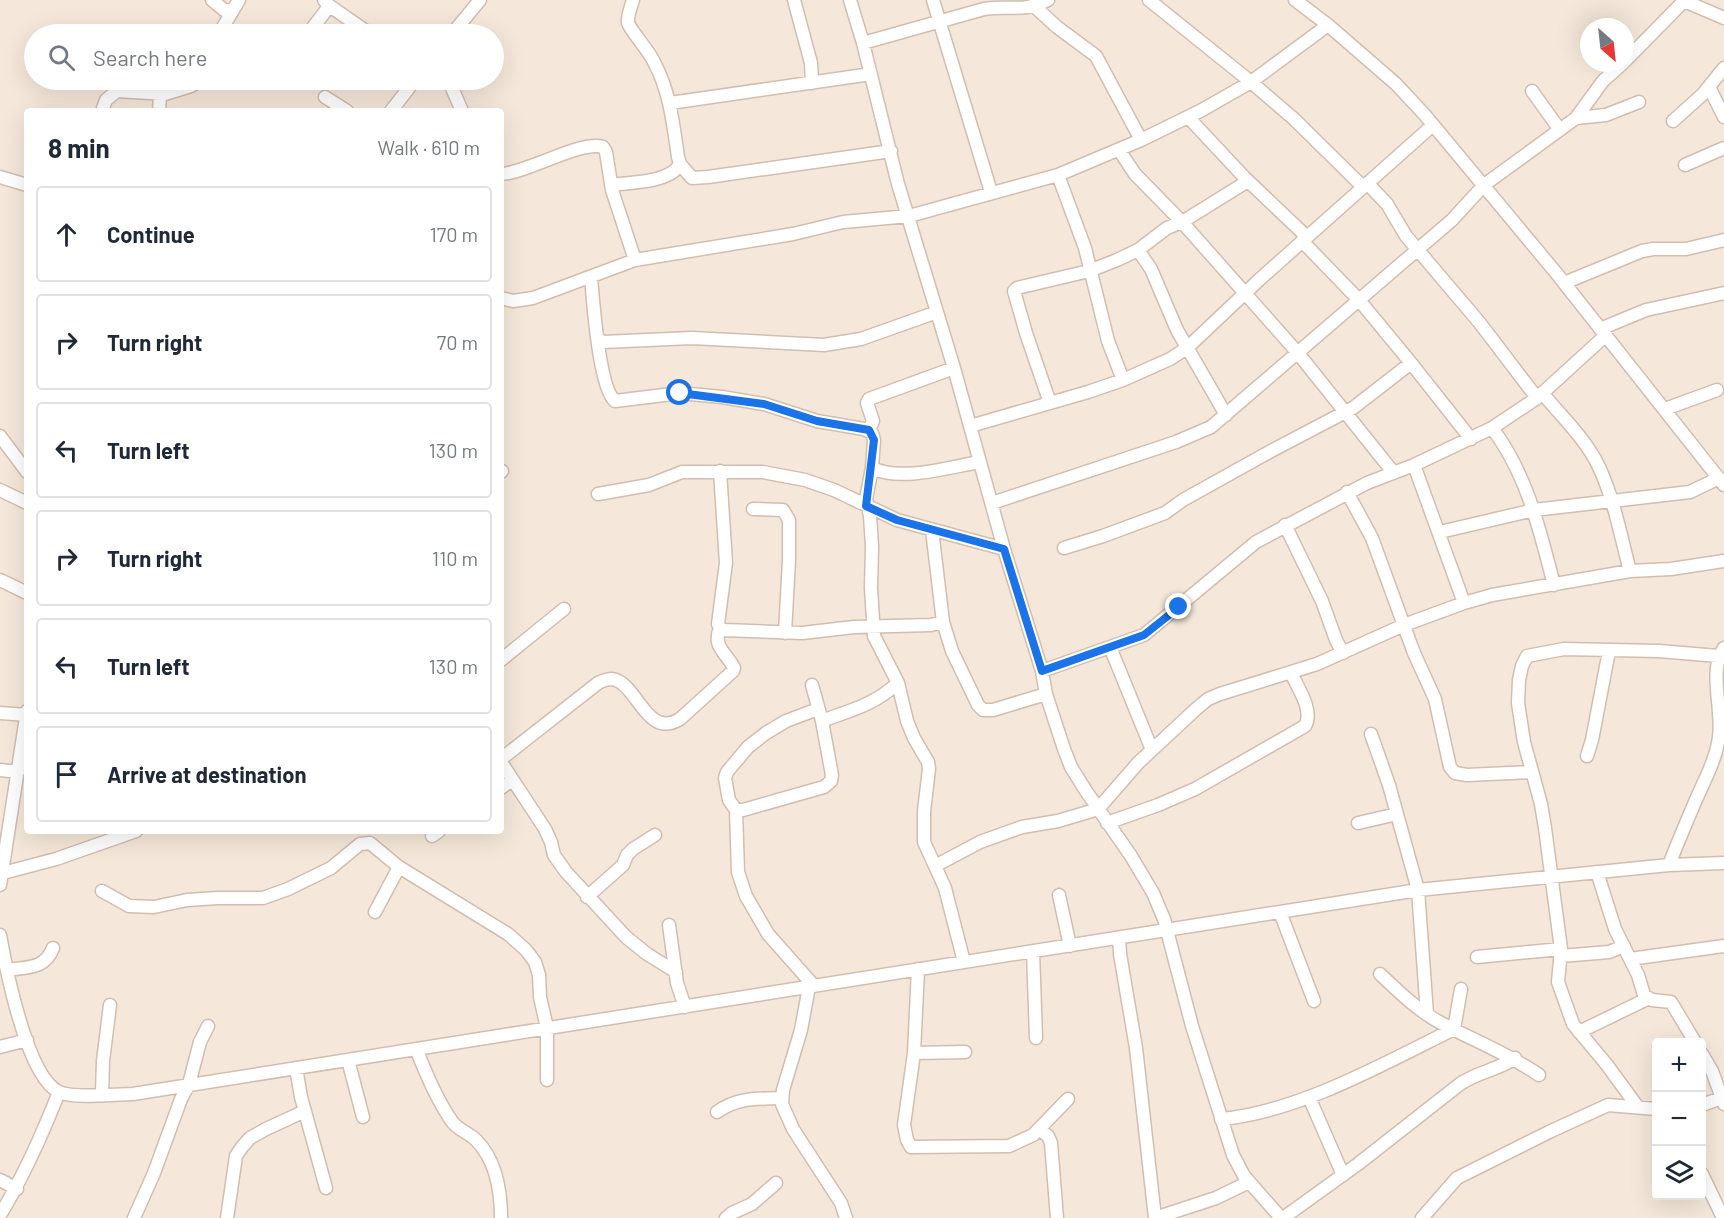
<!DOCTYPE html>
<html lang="en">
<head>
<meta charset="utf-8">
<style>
  body { margin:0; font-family:Barlow,sans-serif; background:#f2f2f3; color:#1f2937 }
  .controls { position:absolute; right:18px; bottom:18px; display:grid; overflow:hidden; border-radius:6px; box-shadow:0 6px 24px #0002 }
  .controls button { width:54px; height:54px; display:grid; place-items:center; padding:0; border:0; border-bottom:2px solid #e0e1e3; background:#fff; color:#1f2937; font:30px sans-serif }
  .compass { position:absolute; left:1580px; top:18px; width:54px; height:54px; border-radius:50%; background:#fff; box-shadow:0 6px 24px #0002; rotate:153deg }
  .stop { position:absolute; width:18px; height:18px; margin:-14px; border:4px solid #1a73e8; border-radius:50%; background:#fff }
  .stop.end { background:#1a73e8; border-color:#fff; box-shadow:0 2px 6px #0008 }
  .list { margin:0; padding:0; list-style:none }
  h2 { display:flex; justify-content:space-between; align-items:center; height:78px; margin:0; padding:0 24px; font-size:26px }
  h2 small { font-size:20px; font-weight:400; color:#747a83 }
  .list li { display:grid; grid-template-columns:39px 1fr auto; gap:18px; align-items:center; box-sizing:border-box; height:96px; margin:0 12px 12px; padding:0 12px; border:2px solid #e0e1e3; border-radius:6px }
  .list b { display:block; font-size:22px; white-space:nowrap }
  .list em { font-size:20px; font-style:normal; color:#747a83 }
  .icon { flex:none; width:33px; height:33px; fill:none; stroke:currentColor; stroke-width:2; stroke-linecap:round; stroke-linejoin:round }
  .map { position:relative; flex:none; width:1724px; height:1218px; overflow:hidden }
  .search { position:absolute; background:#fff; box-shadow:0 6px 24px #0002; left:24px; top:24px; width:480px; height:66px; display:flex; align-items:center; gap:15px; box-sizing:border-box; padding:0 21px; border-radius:33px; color:#747a83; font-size:22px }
  .panel { position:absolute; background:#fff; box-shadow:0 6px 24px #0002; left:24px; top:108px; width:480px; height:726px; border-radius:6px }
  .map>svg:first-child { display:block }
</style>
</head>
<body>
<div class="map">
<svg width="1724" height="1218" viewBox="0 0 1724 1218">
  <rect width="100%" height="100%" fill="#fdf6ec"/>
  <path fill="#f5e8da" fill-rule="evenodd" d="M0 0H1724V1218H0ZM1589 27H1625V63H1589ZM34 34H494V80H34ZM27 111H501V831H27ZM1656 1042H1702V1196H1656Z"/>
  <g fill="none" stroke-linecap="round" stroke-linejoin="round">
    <defs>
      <path id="minor" d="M212 0 224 10 232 11
        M633 0C631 7 627 16 628 23 631 31 649 51 654 62 670 92 673 123 678 157L680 164 692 178 708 177 891 151
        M794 0 811 63 812 83
        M850 0 863 43 898 184 954 368 1004 549 1042 671 1046 694 1064 749 1071 767 1086 791 1131 856 1153 893 1164 919 1192 1026 1233 1155 1244 1176 1281 1218
        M933 0 991 192
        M1149 0 1251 82 1294 119 1363 187
        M1295 0 1328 25 1396 84 1424 114 1557 274 1724 485
        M1682 0 1724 18
        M327 4 370 34
        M1035 7 1057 27 1096 56 1141 140
        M219 34 239 0
        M308 34 327 9V4L324 0
        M452 34 480 0
        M863 43 984 9C1010 5 1022 13 1048 0
        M1625 61 1685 0
        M447 80 452 88 462 111
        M1709 87 1724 117
        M1532 91 1560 130
        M325 97 347 111
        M670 103 871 74
        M102 111 106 100 117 91 165 94 191 86 200 80
        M159 111 160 95
        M391 111 415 80
        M1188 117 1245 178 1307 237
        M1576 118 1606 115 1639 102
        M1673 121 1703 94 1724 68
        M1119 150 1135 174 1182 222 1297 352 1393 472
        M1685 165 1724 148
        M501 174C527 173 581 140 603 147L606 152 612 190 635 260
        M1058 175 1085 248 1108 341 1123 380
        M0 177 27 185
        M1367 183 1387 204 1406 236 1479 322 1537 398
        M611 185C631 182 670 183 680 164
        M1302 241 1359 300 1411 363 1471 439
        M1138 250 1151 269 1177 330 1226 415
        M591 277C593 300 599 388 615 401L680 393 722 397 764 404 817 421 864 429 872 433 874 440 872 468 866 499 870 516 872 546 871 588 874 636 898 683 907 721 914 738 928 762 929 769 924 811V842L945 888 964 962
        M1564 283 1642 251 1653 249H1686L1724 240
        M501 298 513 301 533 298 635 260 793 234 843 222 909 216 1058 175 1141 140 1202 110 1251 82 1328 25
        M1600 329 1646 310 1724 293
        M598 339 603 342 692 338 824 345 861 339 937 312
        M1542 393C1561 415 1587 441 1599 467 1614 499 1621 537 1630 571
        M1050 403 1026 333 1014 291 1017 288 1089 271 1117 260 1138 250 1167 228 1182 222 1248 181
        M1665 409 1717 390
        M970 426 1088 392 1123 380 1170 359 1187 348 1260 279 1433 125
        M1492 428C1527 474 1540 531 1554 585
        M869 430 873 421 867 403 869 399 954 368
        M0 436 27 472
        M1414 465 1464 603
        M872 468C901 482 949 467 980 462
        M501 472 502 471
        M0 490 27 503
        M1347 492 1372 538 1414 653 1435 699 1450 767 1455 773 1467 775 1531 772
        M598 494 649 485 682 472H763L805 480 834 490 897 520 1004 549
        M992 503 1176 442 1211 427 1452 220 1484 185 1576 118 1603 81 1623 63
        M753 509 783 510 789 520V560L785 633
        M1285 525 1322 601 1336 640 1343 653
        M932 530 943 622 952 651 978 705 983 710H993L1046 694
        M1440 532 1534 510 1690 492 1719 478
        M1064 548 1103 536 1165 513 1183 500 1271 451 1353 408 1411 363
        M0 580 27 593
        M720 628 724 630 802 633 854 627 931 625 943 622
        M1110 647 1152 750
        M501 660 564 609
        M1042 671 1144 635 1256 542 1367 483 1414 465 1492 428 1537 398 1605 336
        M0 713 27 715
        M822 721C853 709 872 706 898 683
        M1371 734 1389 785 1418 890 1427 1014
        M1587 756 1592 740 1609 651
        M501 759 598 683C602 681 607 679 612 679 637 682 646 740 680 719L733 671 734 668C726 652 712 647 720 628L718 624 726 563 720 471
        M501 762 545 829 551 842 554 855 566 872 626 937 647 954 676 972
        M0 770 18 772
        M501 788 512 780
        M736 810H743L824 787 831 781 832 775 822 721 812 685
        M1107 823 1158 805 1195 789 1305 726C1314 711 1298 688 1291 673
        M1358 823 1397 814
        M432 836 439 831
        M1669 865C1677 844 1686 823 1695 802 1704 781 1716 760 1719 737 1723 709 1708 670 1724 648
        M935 866 980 842 1022 827 1058 821 1098 809 1138 763 1196 709 1208 699 1220 694 1317 664 1404 625 1464 603 1492 595 1630 571 1671 569 1724 561
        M1597 872 1615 929 1638 975 1644 995 1652 1000 1671 1002 1695 1042
        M3 873 56 859 136 831
        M0 885 27 711
        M102 891 129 906 154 907 187 900 218 898H263L288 889 331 868 360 844 370 843 399 867 508 934 526 950 535 962 539 975 540 997 547 1028V1080
        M1059 895 1070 946
        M587 897 623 865 627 855 633 849 655 835
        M375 912 399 867
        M1280 912 1314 1001
        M669 925 677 983 685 1007
        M0 935C6 969 27 1077 59 1092 74 1099 115 1094 133 1094L1418 890 1669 865 1724 863
        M1119 938 1120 954 1136 1048 1155 1218
        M1033 951 1036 1038
        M1561 956 1609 952 1624 946
        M1477 957 1561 949
        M1630 959 1724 946
        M918 969 914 1053 904 1125 907 1140 911 1147 1009 1146 1033 1135 1068 1099
        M7 970C28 967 45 969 53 948
        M1380 974C1398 991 1418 1011 1441 1023 1475 1041 1507 1053 1539 1075
        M814 986 768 934 746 896 738 872 736 810 729 800 725 778 727 772 748 747 766 733 786 721 818 709
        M809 987 801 1030 783 1090 782 1104 793 1129 841 1203 846 1218
        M1579 1032 1647 999
        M0 1047 27 1040
        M416 1049C426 1073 436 1098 451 1120 457 1130 468 1132 476 1140 496 1160 501 1191 501 1218
        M914 1053 965 1052
        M1702 1054 1712 1071 1724 1104
        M348 1060 363 1117
        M296 1068 301 1097 326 1188
        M102 1094 103 1061 110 1005
        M1309 1097 1343 1175
        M1702 1105 1724 1097
        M1637 1106 1607 1065 1573 1024 1558 982 1561 949 1545 828 1541 804 1524 742 1518 703 1519 680 1522 666 1527 656 1564 649 1659 651 1718 656
        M717 1112C737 1097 757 1099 782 1098
        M1221 1119C1299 1112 1385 1063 1454 1029L1461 989
        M1039 1129 1048 1136 1051 1143 1057 1218
        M1702 1174 1723 1218
        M0 1180 17 1189
        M0 1215C24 1176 42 1135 59 1092
        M134 1218 154 1173 181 1099 189 1084 200 1042 208 1026
        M227 1218 236 1156 242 1147 250 1138 266 1129 305 1111
        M726 1218 732 1213 752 1204 776 1183
        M1155 1218 1216 1198 1249 1182
        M1283 1218 1358 1164 1460 1084C1477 1072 1498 1070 1515 1058
        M1422 1218 1457 1178 1549 1132 1608 1105 1656 1109"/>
    </defs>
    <use href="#minor" stroke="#d1beb0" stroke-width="15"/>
    <use href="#minor" stroke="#fff" stroke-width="12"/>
  </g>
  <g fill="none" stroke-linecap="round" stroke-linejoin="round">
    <path stroke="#1a73e8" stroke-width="8" d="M680 393 764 404 817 421 869 430 874 440 866 506 897 520 1004 549 1042 671 1144 635 1179 607"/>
  </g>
</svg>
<div class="controls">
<button>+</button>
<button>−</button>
<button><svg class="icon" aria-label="layers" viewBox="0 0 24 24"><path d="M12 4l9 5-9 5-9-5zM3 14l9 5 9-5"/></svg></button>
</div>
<svg class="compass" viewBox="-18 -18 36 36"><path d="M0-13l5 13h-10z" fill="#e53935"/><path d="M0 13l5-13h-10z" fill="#747a83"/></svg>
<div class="stop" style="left:680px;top:393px"></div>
<div class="stop end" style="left:1179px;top:607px"></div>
<div class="search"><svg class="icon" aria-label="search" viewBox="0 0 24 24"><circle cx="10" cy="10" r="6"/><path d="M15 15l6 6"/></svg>Search here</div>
<section class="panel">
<h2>8 min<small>Walk · 610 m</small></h2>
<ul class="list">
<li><svg class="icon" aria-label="ahead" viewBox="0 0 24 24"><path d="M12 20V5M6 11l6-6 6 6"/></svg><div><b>Continue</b></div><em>170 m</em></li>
<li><svg class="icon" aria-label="right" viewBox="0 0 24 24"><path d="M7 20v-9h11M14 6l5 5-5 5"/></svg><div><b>Turn right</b></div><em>70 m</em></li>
<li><svg class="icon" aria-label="left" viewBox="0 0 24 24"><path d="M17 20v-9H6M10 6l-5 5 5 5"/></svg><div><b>Turn left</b></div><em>130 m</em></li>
<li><svg class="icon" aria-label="right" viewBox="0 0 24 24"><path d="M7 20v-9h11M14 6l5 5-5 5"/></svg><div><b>Turn right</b></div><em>110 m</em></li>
<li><svg class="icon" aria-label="left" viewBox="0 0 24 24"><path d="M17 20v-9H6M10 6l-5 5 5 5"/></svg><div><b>Turn left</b></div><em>130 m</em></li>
<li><svg class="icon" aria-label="arrive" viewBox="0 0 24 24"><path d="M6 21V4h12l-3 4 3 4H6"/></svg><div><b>Arrive at destination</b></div></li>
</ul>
</section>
</div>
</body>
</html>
